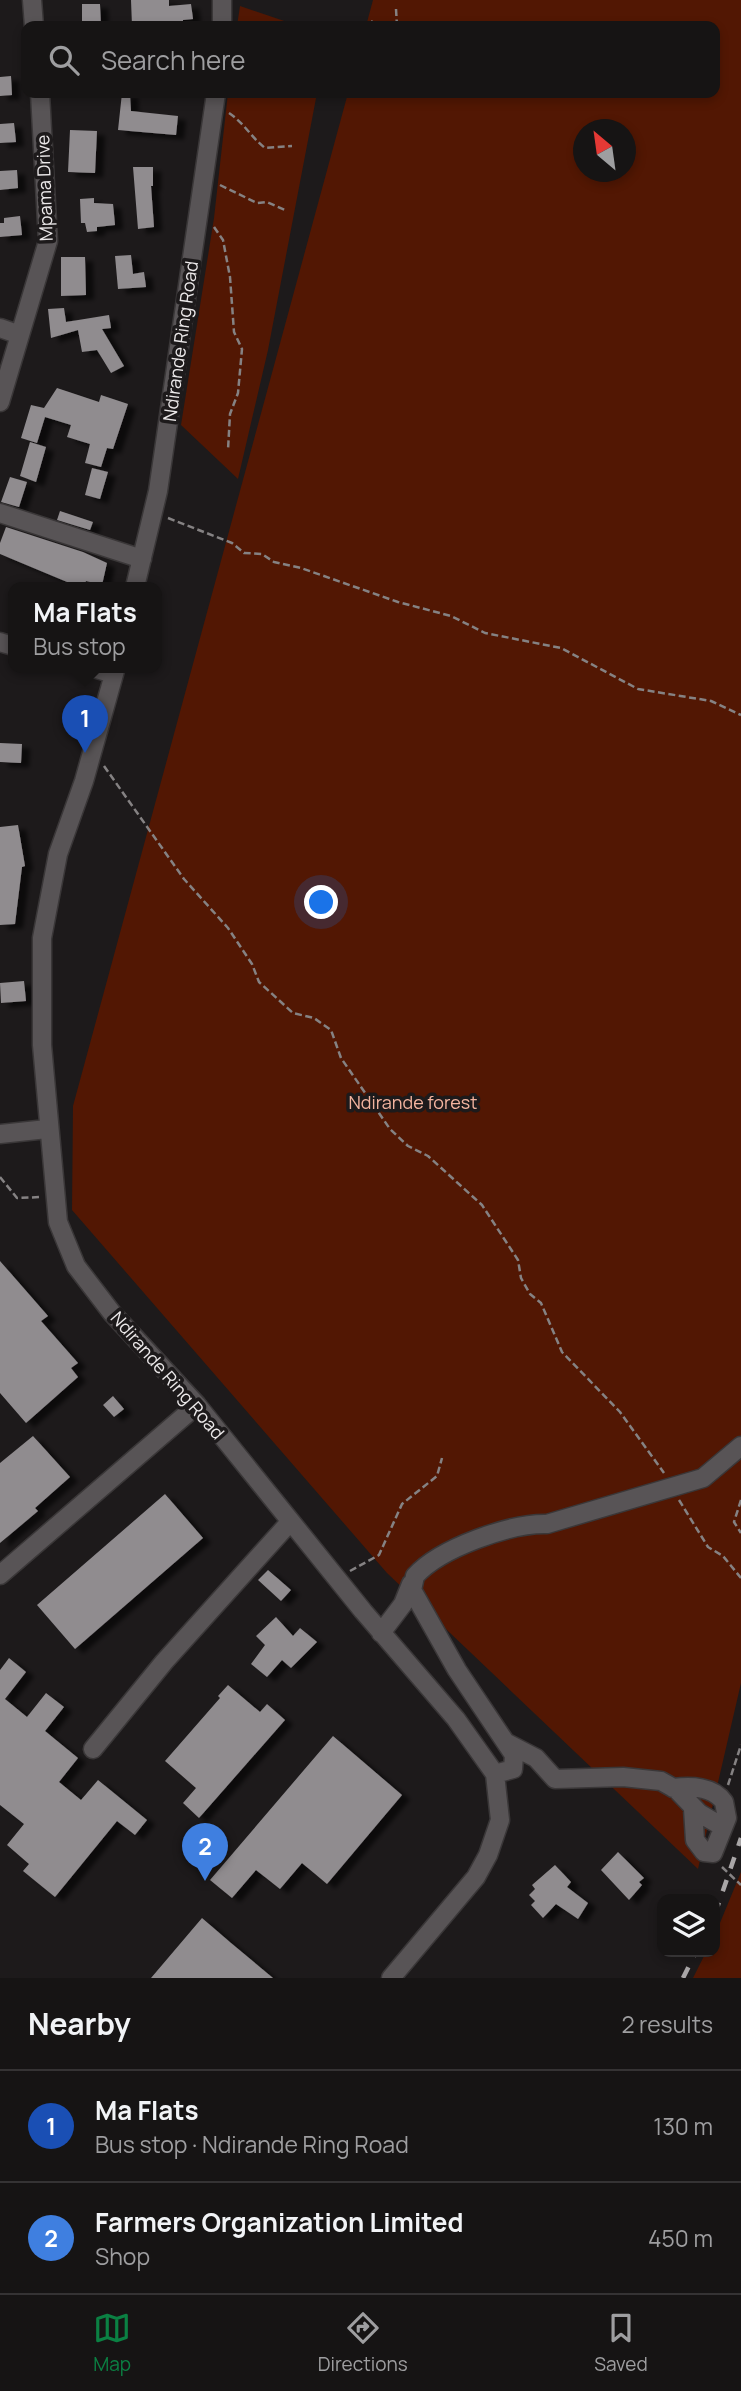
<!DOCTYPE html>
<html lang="en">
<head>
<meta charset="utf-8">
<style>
  body { margin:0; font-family:Manrope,sans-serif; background:#232122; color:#f1f3f6 }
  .controls { position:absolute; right:21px; bottom:21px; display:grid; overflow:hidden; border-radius:14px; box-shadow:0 4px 10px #0003 }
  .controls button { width:63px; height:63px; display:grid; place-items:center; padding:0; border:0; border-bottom:2px solid #353334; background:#161414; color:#f1f3f6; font:35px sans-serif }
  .compass { position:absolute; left:573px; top:119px; width:63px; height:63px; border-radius:50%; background:#161414; box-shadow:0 4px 10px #0003; rotate:331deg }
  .you { position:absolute; left:322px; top:903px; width:24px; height:24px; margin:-18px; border:5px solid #fff; border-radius:50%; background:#1a73e8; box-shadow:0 0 0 10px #1a73e833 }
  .badge { display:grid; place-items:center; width:46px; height:46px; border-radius:50%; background:#0b8043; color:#fff; font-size:23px; font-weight:700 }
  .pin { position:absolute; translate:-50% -58px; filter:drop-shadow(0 2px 4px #0008) }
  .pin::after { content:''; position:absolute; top:37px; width:24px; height:21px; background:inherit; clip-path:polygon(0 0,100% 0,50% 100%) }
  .popup { position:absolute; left:8px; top:582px; width:154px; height:91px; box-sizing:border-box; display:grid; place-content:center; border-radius:14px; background:#161414; filter:drop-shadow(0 2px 5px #0005); font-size:23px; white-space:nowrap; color:#9e9ea0 }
  .popup b { font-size:26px; color:#f1f3f6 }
  .popup::after { content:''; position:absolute; left:50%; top:100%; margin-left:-14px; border:14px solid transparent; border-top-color:#161414 }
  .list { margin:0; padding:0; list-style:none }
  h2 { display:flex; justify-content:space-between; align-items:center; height:91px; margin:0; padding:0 28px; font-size:30px }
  h2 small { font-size:23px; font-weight:400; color:#9e9ea0 }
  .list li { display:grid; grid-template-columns:46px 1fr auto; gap:21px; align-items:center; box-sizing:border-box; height:112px; padding:0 28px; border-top:2px solid #353334 }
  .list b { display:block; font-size:26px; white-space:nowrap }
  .list p { margin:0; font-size:23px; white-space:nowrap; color:#9e9ea0 }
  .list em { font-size:23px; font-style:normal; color:#9e9ea0 }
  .icon { flex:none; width:38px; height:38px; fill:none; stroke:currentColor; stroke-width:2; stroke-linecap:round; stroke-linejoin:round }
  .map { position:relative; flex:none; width:741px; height:1978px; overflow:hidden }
  .search { position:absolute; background:#161414; box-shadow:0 4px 10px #0003; left:21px; right:21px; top:21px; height:77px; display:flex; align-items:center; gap:18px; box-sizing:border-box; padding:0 24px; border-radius:14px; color:#9e9ea0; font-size:26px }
  .sheet { height:315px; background:#161414 }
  nav { display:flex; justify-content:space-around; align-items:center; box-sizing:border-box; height:98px; border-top:2px solid #353334; background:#161414; font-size:19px; color:#9e9ea0 }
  nav a { display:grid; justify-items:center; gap:4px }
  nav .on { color:#0b8043 }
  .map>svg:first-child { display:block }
</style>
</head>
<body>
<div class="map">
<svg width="741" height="1978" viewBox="0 0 741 1978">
  <defs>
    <filter id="shadow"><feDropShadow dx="8" dy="4.5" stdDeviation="2" flood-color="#0009"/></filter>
  </defs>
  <rect width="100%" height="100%" fill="#1d1a1b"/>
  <path fill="#521703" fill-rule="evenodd" d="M373 0H741V1683L698 1869 387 1573 72 1210 73 1106 348 93H715V26H366ZM584 130H626V172H584Z
    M240 6 299 26H237Z
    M228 93H317L268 350 238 479 181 425 214 218Z
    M741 1872V1978H693L706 1952H715V1935Z"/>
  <path fill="#908c8f" filter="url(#shadow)" d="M131 0H169V6L191 4 193 19 183 20V26H132Z
    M82 4H100L101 26H82Z
    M11 76 12 95 0 96V77Z
    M122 93H130L131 111 178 116 176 135 118 130Z
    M14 123 16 142 0 143V124Z
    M70 130 97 131 95 173 68 172Z
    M133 167H153V186H151L154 227 138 229Z
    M17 170 18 188 0 190V171Z
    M94 198V203L113 204 115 225 97 227V231L87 232 85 223H81L80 199Z
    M20 216 22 235 0 237V223H4V218Z
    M131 255 133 274 144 272 146 287 118 289 115 256Z
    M61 257H85L86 295 61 296Z
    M64 308 66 322 109 315 111 328 102 329 124 366 111 373 97 350 82 352 78 330 51 338 48 309Z
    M57 388 99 402 101 395 128 404 113 449 107 448 101 467 85 463 90 444 67 437 71 425 45 417 37 443 21 438 31 405 44 408Z
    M30 442 46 447 36 482 20 476Z
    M92 468 108 472 100 499 85 495Z
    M10 477 27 482 19 507 1 502Z
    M60 511 93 522 90 530 57 520Z
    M6 527 83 552 107 563 102 585 86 581 84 587H79L0 554V543Z
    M0 743 22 744 21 763 0 762Z
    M18 825 25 866 22 867 15 924 0 925V827Z
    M24 981 26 1001 1 1003 0 983Z
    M0 1261 48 1316 41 1321 78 1363 71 1368 78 1377 26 1423 0 1393Z
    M113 1396 124 1409 114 1417 103 1405Z
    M33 1436 70 1477 35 1508 38 1511 0 1543V1463Z
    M165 1494 203 1538 75 1649 37 1605Z
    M268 1570 291 1590 281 1601 258 1580Z
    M276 1617 293 1636 300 1628 317 1642 291 1668 282 1660 267 1677 251 1664 265 1645 256 1636Z
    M9 1658 26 1672 5 1699 27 1717 46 1693 64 1707 45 1731 78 1758 59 1782 81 1800 98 1780 147 1820 135 1835 117 1821 55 1897 23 1871 29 1864 7 1845 24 1824 0 1805V1670Z
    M228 1685 260 1712 267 1704 285 1720 199 1818 183 1803 196 1788 165 1761 220 1698 218 1696Z
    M333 1736 402 1795 327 1884 302 1863 280 1889 256 1870 232 1898 210 1880Z
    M618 1852 644 1878 639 1882 642 1885 629 1900 601 1870Z
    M555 1865 571 1882 567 1887 588 1903 578 1919 556 1904 543 1918 531 1905 535 1901 529 1895 535 1889 532 1885Z
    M202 1918 231 1943 273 1978H151Z"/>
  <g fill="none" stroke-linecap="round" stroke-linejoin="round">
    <defs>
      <path id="minor" d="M32 0 34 26
        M222 0V26
        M0 328 20 335
        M0 402 48 241 40 93
        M0 513 142 559
        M135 587 158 491 216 93
        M0 642 13 646
        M90 667 114 674
        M116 667 84 781 58 854 42 938V1045L58 1222 76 1266 112 1313 197 1405 363 1611 456 1719 495 1774 500 1820 488 1855 476 1877 391 1978
        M0 1134 47 1129
        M0 1575 197 1405
        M381 1633 403 1604 411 1584
        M507 1743 536 1758 555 1779 623 1777 661 1781 677 1790 699 1813 723 1827
        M93 1749 164 1662 290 1522
        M495 1774 513 1769 514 1755 457 1670 412 1590 415 1576C440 1548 511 1523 547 1524L703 1478 741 1446
        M673 1788C691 1786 713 1786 724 1802L727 1818 713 1853 704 1852 695 1840 693 1809"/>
    </defs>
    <use href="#minor" stroke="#3a3738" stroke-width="21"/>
    <path stroke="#858283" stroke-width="2.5" stroke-dasharray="7 3.5" stroke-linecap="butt" d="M396 9 397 26
      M371 21 378 26
      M229 113C244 123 251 137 265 148L292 146
      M220 185 257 203 267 202 285 210
      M214 227 223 240 230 277 234 332 242 349 238 393 230 414 228 450
      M168 518 232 543 244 553 262 554 274 562 301 568 398 602 451 616 485 633 561 648 638 689 711 701 741 715
      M104 766 184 879 228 928 252 964 259 982 293 1013 314 1018 331 1030 341 1058 390 1129 408 1146 428 1156 482 1205 518 1260 521 1278 530 1294 541 1303 562 1352 620 1412 664 1473
      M0 1177 17 1198 41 1197
      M679 1500 708 1547 723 1556 741 1578
      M741 1500 734 1522 741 1533
      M350 1571 379 1555 402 1504 437 1476 442 1458
      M728 1785 741 1745
      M722 1867 741 1885"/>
    <use href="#minor" stroke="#585456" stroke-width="18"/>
    <path stroke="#a9a6a7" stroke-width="4.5" stroke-dasharray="12 12" stroke-linecap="butt" d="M715 1914 741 1838
      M683 1978 696 1952"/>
  </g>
  <g text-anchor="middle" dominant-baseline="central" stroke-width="7" stroke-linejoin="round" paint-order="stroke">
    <g font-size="18" fill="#ece9ea" stroke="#1d1a1b">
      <text transform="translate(44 188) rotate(-92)">Mpama Drive</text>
      <text transform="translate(180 341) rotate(-82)">Ndirande Ring Road</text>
      <text transform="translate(168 1375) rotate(49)">Ndirande Ring Road</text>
    </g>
    <g font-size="18" fill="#f3b49f" stroke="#1d1a1b">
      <text x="413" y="1102">Ndirande forest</text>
    </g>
  </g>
</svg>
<div class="controls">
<button><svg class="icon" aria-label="layers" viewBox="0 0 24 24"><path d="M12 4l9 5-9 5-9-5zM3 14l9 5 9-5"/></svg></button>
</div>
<svg class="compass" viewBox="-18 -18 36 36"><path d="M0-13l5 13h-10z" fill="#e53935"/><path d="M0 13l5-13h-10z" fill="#9e9ea0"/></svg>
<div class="you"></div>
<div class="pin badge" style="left:85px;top:753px;background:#1a4fb4">1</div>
<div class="popup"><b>Ma Flats</b>Bus stop</div>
<div class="pin badge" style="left:205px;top:1881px;background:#3f7fe0">2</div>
<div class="search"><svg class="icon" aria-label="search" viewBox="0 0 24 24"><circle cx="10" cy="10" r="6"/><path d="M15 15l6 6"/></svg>Search here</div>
</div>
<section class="sheet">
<h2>Nearby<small>2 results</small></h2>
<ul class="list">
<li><span class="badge" style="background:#1a4fb4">1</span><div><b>Ma Flats</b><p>Bus stop · Ndirande Ring Road</p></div><em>130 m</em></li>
<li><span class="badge" style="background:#3f7fe0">2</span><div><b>Farmers Organization Limited</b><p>Shop</p></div><em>450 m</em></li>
</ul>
</section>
<nav>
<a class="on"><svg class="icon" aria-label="map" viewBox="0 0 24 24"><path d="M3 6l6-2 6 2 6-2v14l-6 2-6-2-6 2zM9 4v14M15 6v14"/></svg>Map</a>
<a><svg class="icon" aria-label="directions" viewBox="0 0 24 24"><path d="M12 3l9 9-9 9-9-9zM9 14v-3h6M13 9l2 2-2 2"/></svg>Directions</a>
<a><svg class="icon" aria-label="saved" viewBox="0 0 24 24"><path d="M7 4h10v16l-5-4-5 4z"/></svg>Saved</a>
</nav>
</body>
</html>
